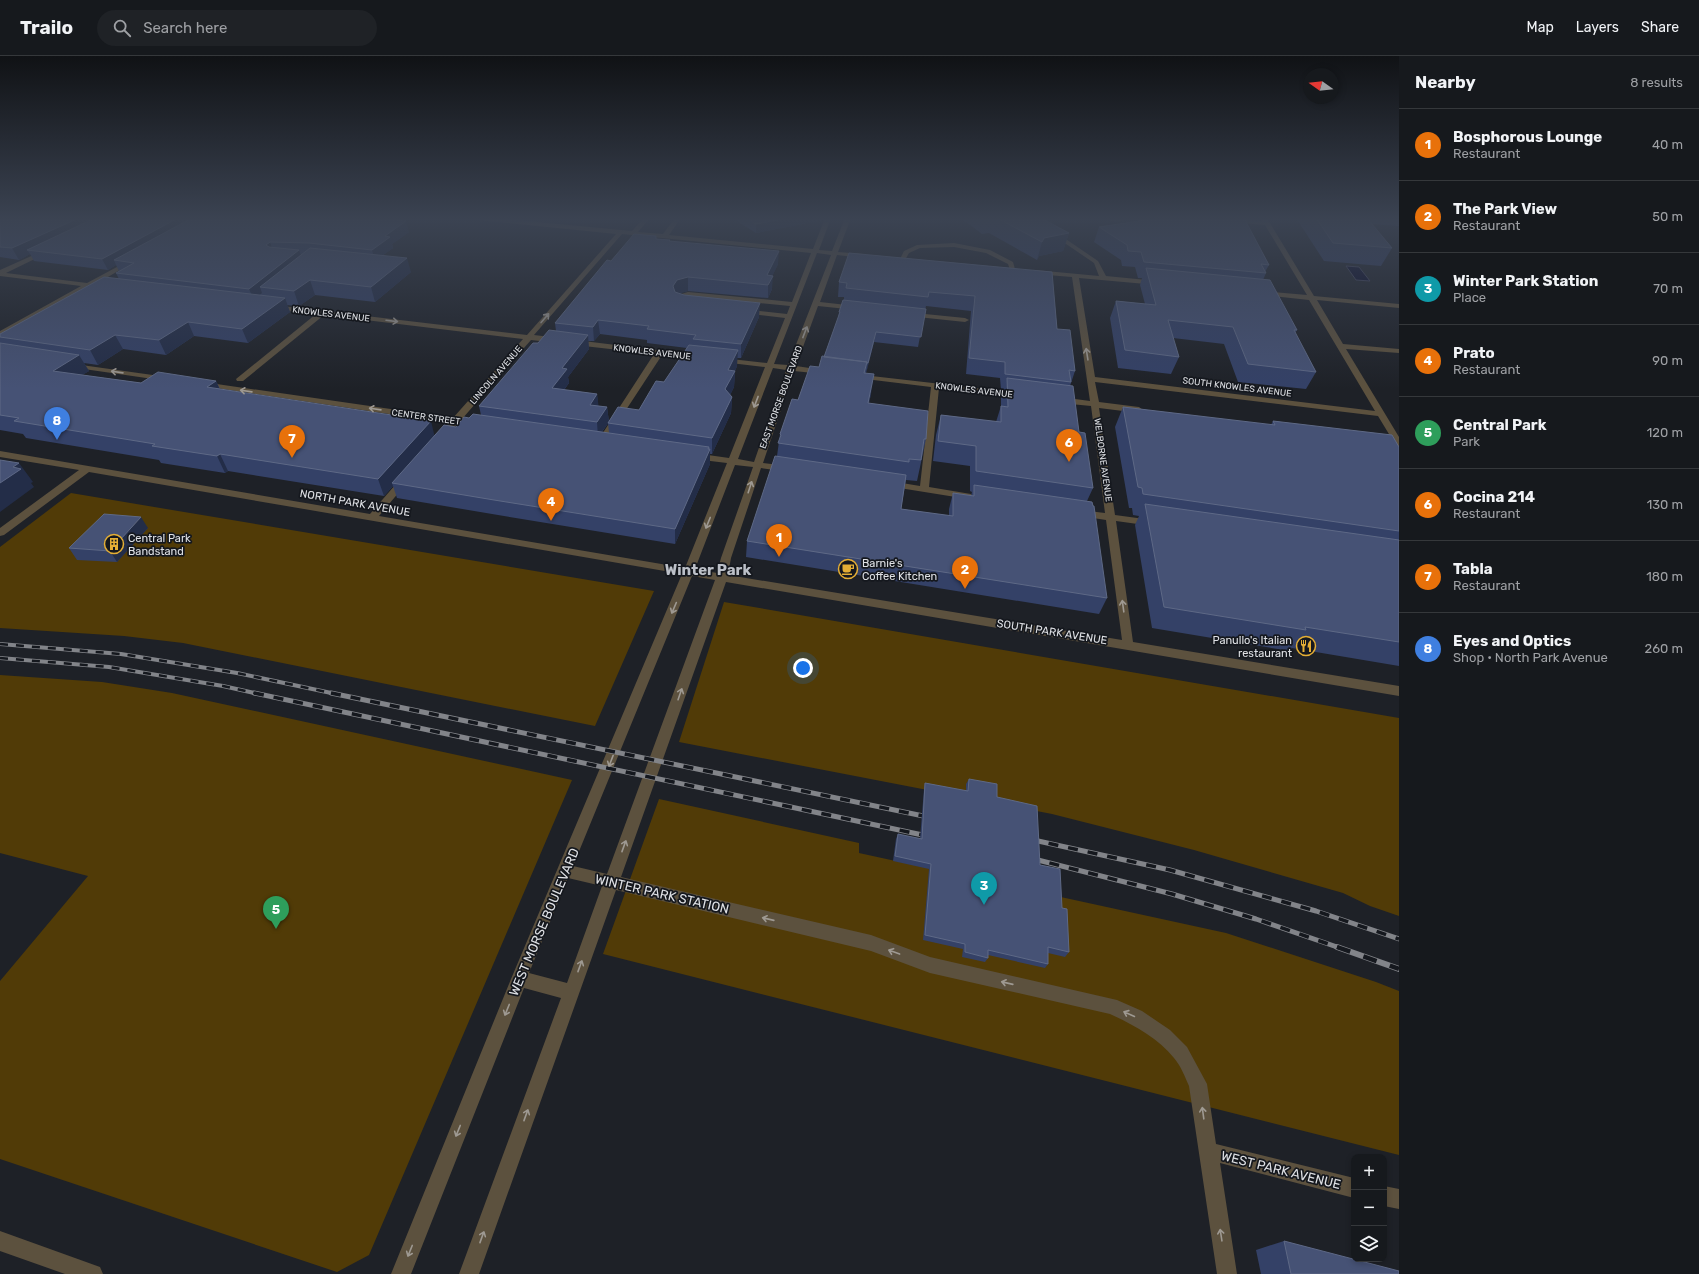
<!DOCTYPE html>
<html lang="en">
<head>
<meta charset="utf-8">
<style>
  body { margin:0; font-family:Rubik,sans-serif; background:#1f2226; color:#f1f3f6 }
  .controls { position:absolute; right:12px; bottom:12px; display:grid; overflow:hidden; border-radius:8px; box-shadow:0 2px 6px #0003 }
  .controls button { width:36px; height:36px; display:grid; place-items:center; padding:0; border:0; border-bottom:1px solid #35383b; background:#16191d; color:#f1f3f6; font:20px sans-serif }
  .compass { position:absolute; left:1303px; top:12px; width:36px; height:36px; border-radius:50%; background:#16191d; box-shadow:0 2px 6px #0003; rotate:285deg }
  .you { position:absolute; left:803px; top:612px; width:14px; height:14px; margin:-10px; border:3px solid #fff; border-radius:50%; background:#1a73e8; box-shadow:0 0 0 6px #1a73e833 }
  .badge { display:grid; place-items:center; width:26px; height:26px; border-radius:50%; background:#0b8043; color:#fff; font-size:13px; font-weight:700 }
  .pin { position:absolute; translate:-50% -33px; filter:drop-shadow(0 1px 2px #0008) }
  .pin::after { content:''; position:absolute; top:21px; width:14px; height:12px; background:inherit; clip-path:polygon(0 0,100% 0,50% 100%) }
  .list { margin:0; padding:0; list-style:none }
  h2 { display:flex; justify-content:space-between; align-items:center; height:52px; margin:0; padding:0 16px; font-size:17px }
  h2 small { font-size:13px; font-weight:400; color:#9ea0a4 }
  .list li { display:grid; grid-template-columns:26px 1fr auto; gap:12px; align-items:center; box-sizing:border-box; height:72px; padding:0 16px; border-top:1px solid #35383b }
  .list b { display:block; font-size:15px; white-space:nowrap }
  .list p { margin:0; font-size:13px; white-space:nowrap; color:#9ea0a4 }
  .list em { font-size:13px; font-style:normal; color:#9ea0a4 }
  .icon { flex:none; width:22px; height:22px; fill:none; stroke:currentColor; stroke-width:2; stroke-linecap:round; stroke-linejoin:round }
  .map { position:relative; flex:none; width:1399px; height:1218px; overflow:hidden }
  header { display:flex; align-items:center; gap:24px; box-sizing:border-box; height:56px; padding:0 20px; background:#16191d; border-bottom:1px solid #35383b }
  header strong { font-size:19px }
  nav { display:flex; gap:22px; margin-inline-start:auto; font-size:14px }
  .search { width:280px; height:36px; background:#1f2226; display:flex; align-items:center; gap:10px; box-sizing:border-box; padding:0 14px; border-radius:22px; color:#9ea0a4; font-size:15px }
  main { display:flex }
  aside { flex:1; background:#16191d }
  .map>svg:first-child { display:block }
</style>
</head>
<body>
<header>
<strong>Trailo</strong>
<div class="search"><svg class="icon" aria-label="search" viewBox="0 0 24 24"><circle cx="10" cy="10" r="6"/><path d="M15 15l6 6"/></svg>Search here</div>
<nav><a>Map</a><a>Layers</a><a>Share</a></nav>
</header>
<main>
<div class="map">
<svg width="1399" height="1218" viewBox="0 0 1399 1218">
  <rect width="100%" height="100%" fill="#1e2127"/>
  <path fill="#513b07" d="M71 437 654 535 595 670 183 587 124 580 0 572V491Z
    M724 546 1399 662V860L1370 850 1343 837 1194 794 1052 758 679 686Z
    M0 619 102 626 172 637 572 724 369 1199 337 1216 0 1103V925L88 820 0 797Z
    M659 743 859 787V797L1226 877 1376 926 1399 935V1099L603 898Z"/>
  <path fill="#010224" stroke="#44455e" d="M1346 210 1359 211 1370 225 1356 224Z"/>
  <g fill="none" stroke-linecap="round" stroke-linejoin="round">
    <path fill="#5c513e" fill-rule="evenodd" d="M474 162H495L632 175 644 162H650L638 176 663 178 675 162H681L669 179 813 193 825 162H831L819 194 832 195 845 162H851L838 196 864 198 867 200 864 202 837 199 820 246 856 250 860 252 856 254 818 250 796 310 823 314 827 316 823 318 794 315 763 407 788 410 793 413 788 416 761 412 731 502 728 519 1122 584 1106 464 1080 460 1075 457 1080 454 1105 457 1091 350 1060 347 1056 344 1060 341 1090 345 1072 221 1035 218 1032 216 1035 214 1099 220 1094 207 1028 162H1035L1098 205 1106 220 1157 225 1160 227 1157 229 1079 222 1095 321 1375 355 1309 244 1262 239 1259 237 1262 235 1307 239 1265 169 1207 164 1204 162 1263 165 1261 162H1267L1314 240 1399 248V252L1317 244 1343 288 1399 293V297L1346 293 1399 381V391L1395 388 1378 360 1095 326 1099 346 1139 351 1143 354 1139 357 1099 352 1115 459 1152 464 1157 467 1152 470 1116 465 1133 586 1399 630V640L726 526 621 821 871 879 930 901 1117 944 1142 955 1170 974 1187 991 1207 1028 1216 1088 1354 1122V1142L1220 1107 1237 1218H1217L1189 1030C1185 1021 1181 1010 1174 1002 1158 982 1134 969 1110 958L930 917 871 895 616 834 479 1218H459L561 942 524 932 411 1218H391L511 923 682 518 89 416 4 479 0 480V472L79 414 0 401V395L370 458 402 421 405 420 410 423 379 460 685 512 727 407 694 403 689 400 694 397 729 402 765 311 722 306 718 304 722 302 767 307 785 262 743 257 739 255 743 253 787 258 790 250 688 240 683 241 682 246 687 249 683 251 676 248 674 244 678 239 688 236 792 246 811 197 622 178 534 279 698 299 702 301 698 303 662 299 605 386 601 389 597 386 654 298 531 284 462 363 479 366 480 368 479 370 458 368 451 373 447 370 449 367 203 330 199 328 203 326 453 362 523 283 324 259 243 325H237L236 323 316 258 270 253V249H273L527 279 616 178 477 164ZM817 197 831 199 788 309 774 308ZM773 312 786 314 754 406 738 403ZM735 409 753 411 721 502 717 517 695 513ZM692 520 715 524 607 818 573 810ZM568 822 602 830 567 927 529 917Z
      M1098 162H1133L1117 166Z
      M954 187 990 194 1013 206 1015 213 1010 214 1008 208 986 197 954 191 920 192 909 197 905 204 900 203 904 195 917 189Z
      M47 193 50 195 49 196 6 217 87 227 130 204 135 205 96 228 106 230V232L90 231 0 280V275L81 230 0 220V214Z
      M905 256 965 262 969 264 965 266 908 260H905Z
      M67 307 167 321 171 323 167 325 70 311 66 309Z
      M854 318 1021 337 1022 339 1018 341 939 332 929 431 971 438 973 440 971 442 968 443 887 430 885 428 887 426 890 425 920 430 931 331 857 322H854Z
      M1384 1130 1399 1133V1153L1384 1150Z
      M0 1175 100 1211 103 1218H65L0 1195Z"/>
    <defs>
      <path id="rail-far2" d="M0 588 121 598 237 617 336 638
        M0 602 109 611 223 630 259 638"/>
      <path id="rail-far1" d="M254 637 932 781
        M331 637 933 762
        M1029 783 1170 814 1316 855 1399 883
        M1030 802 1172 838 1256 863 1340 892"/>
      <path id="rail" d="M1337 891 1399 913"/>
    </defs>
    <use href="#rail-far2" stroke="#828489" stroke-width="4"/>
    <use href="#rail-far1" stroke="#828489" stroke-width="5"/>
    <use href="#rail" stroke="#828489" stroke-width="6"/>
    <use href="#rail-far2" stroke="#15181e" stroke-width="2.5" stroke-dasharray="8" stroke-linecap="butt"/>
    <use href="#rail-far1" stroke="#15181e" stroke-width="3.5" stroke-dasharray="10" stroke-linecap="butt"/>
    <use href="#rail" stroke="#15181e" stroke-width="4.5" stroke-dasharray="14" stroke-linecap="butt"/>
  </g>
  <path fill="#344167" fill-rule="evenodd" d="M0 162H401V164L409 176 392 188 393 192 383 199 411 216 375 246 315 239 299 250 287 249 290 256 248 287 194 280 166 299 123 293 98 309 84 307 89 315 82 319 141 327 216 325 220 333 435 379 456 371 469 362 481 359 479 350 538 287 556 275 555 267 611 205 656 183 670 184V185L778 208 772 220V233L768 242 688 235 679 237 759 261 741 302H737V310L735 315 734 331 730 339 732 341 731 357 712 398H710V408L675 488 498 459 397 442 393 430 384 440 228 415 225 417 161 407 159 404 26 382 23 378 0 374V278L119 223 116 217 119 215 116 209 108 214 34 205 30 198 19 204 0 201ZM600 278 647 284V287L687 292 664 326 639 354 608 367 609 377 602 376 609 366 607 351 598 350 597 338 564 334 569 327 568 321 589 293 588 285H594Z
    M732 162H824L823 164 756 177Z
    M961 162H1041L1069 177 1063 195 1039 200 1037 204 989 177 982 178Z
    M1154 162H1244L1269 209 1265 216 1266 217 1263 224 1297 274 1295 277 1316 316 1306 333 1238 326 1224 288 1173 282 1179 301 1171 318 1118 312 1110 262 1116 245 1145 248 1140 229 1142 222H1138L1135 211 1122 210 1121 204 1094 186 1099 171 1157 162Z
    M1296 162H1399V170L1372 168 1392 192 1381 210 1324 205Z
    M1052 216 1057 273 1075 315 1070 330 1079 376 1093 432 1087 445 1107 542 1099 558 746 501 747 485 777 400 780 378 798 344 819 311 824 301 838 262 839 256 844 244V241H838L839 226ZM926 250 971 255 966 318 1000 322 1001 334H1003L1001 342V350L996 366 941 359 936 379 933 405 970 410V435L972 436 971 440 953 437 949 453V460L901 453 906 424 917 425 926 383 869 347 871 338 866 317 874 286 918 291Z
    M1123 351 1271 369 1273 365 1399 391V610L1292 592 1290 595 1152 572 1135 469 1139 460 1133 459 1132 452H1129L1115 371Z
    M148 472 117 506 77 504 69 492Z
    M969 723 997 741 1040 809 1062 852 1069 896 1065 901 1048 897V908L1045 912 988 899V902L985 906 962 901 963 893 923 884 929 813 893 805 896 783 898 778 920 783 924 733 925 727 966 735V728Z
    M1284 1185 1399 1218H1261L1256 1194Z"/>
  <path fill="#232d48" d="M79 162H107L27 194 30 198 19 204 12 192Z
    M178 162H188L191 168 114 204 116 209 108 214 102 203Z
    M397 162H401L402 168 406 165 409 176 392 188 393 192 375 205 372 194 385 180 394 164Z
    M788 162H824L823 164 756 177V168Z
    M1069 177 1063 195 1039 200 1037 204 1042 186 1044 182Z
    M270 186 274 197 266 189Z
    M299 194 303 205 260 231 262 237 254 244 249 233Z
    M779 195 778 208 768 229 767 219Z
    M407 202 411 216 375 246 371 231Z
    M773 220 772 233 768 242V229Z
    M688 221V235L678 238 673 243V230L677 224Z
    M310 224 315 239 299 250 294 235Z
    M285 242 290 256 248 287 242 273Z
    M760 247 759 261 741 302V288Z
    M598 264 600 278 594 285 593 271Z
    M188 266 194 280 166 299 159 284Z
    M876 276 874 286 866 318 868 307Z
    M115 279 123 293 98 309 90 294Z
    M588 279 589 293 568 321 569 327 554 347 552 332 562 312Z
    M738 294 737 310 734 318 735 315 734 331 725 349V333L728 314Z
    M79 299 89 315 63 331 53 315Z
    M874 318 871 338 865 367 868 347Z
    M216 325 223 341 207 331Z
    M597 338 599 353 590 349Z
    M732 341 731 357 712 398V382Z
    M607 351 609 366 598 381 597 366Z
    M431 365 435 382 392 427 393 430 384 440 378 423Z
    M709 391V396L710 393V408L675 488V473Z
    M220 398 228 415 225 417 217 400Z
    M19 407 33 426 31 427 34 431 0 456V427L13 411Z
    M141 461 148 472 117 506 110 495Z"/>
  <path fill="#465275" stroke="#5e6986" d="M0 162H79L12 192 0 191Z
    M95 162H178L102 203 27 194Z
    M192 162H397L394 164 406 165 385 180 390 181 372 194 309 187 270 186 266 189 269 191 299 194 249 233 116 217 134 207 114 204Z
    M746 162H788L756 168Z
    M997 162H1041L1069 177 1044 182 1042 186Z
    M1159 162H1244L1269 209 1261 208 1266 217 1144 206 1141 196 1128 195 1127 189 1099 171Z
    M1316 162H1367L1392 192 1333 187Z
    M634 178 656 180V183L670 184 669 185 779 195 767 219 773 220 768 229 688 221 677 224 673 230 675 236 684 239 760 247 741 288 693 283 696 279 647 273 649 270 598 264 593 271 555 267 607 204 611 205Z
    M310 192 407 202 371 231 310 224 294 235 260 231Z
    M849 197 1052 216 1057 273 1070 274 1075 315 1069 314 1071 326 1005 318V306L969 302 975 240 929 236 928 241 846 232 847 227 839 226Z
    M1146 212 1270 224 1297 274H1294L1316 316 1248 308 1233 271 1168 264 1179 301 1125 294 1116 245 1156 249Z
    M104 221 285 242 242 273 188 266 159 284 115 279 90 294 0 281V278Z
    M843 244 926 253 921 281 876 276 868 307H867V306L824 301 840 256H839Z
    M549 274 588 279 562 312 567 313 552 332 597 338 590 349 607 351 597 366 479 350 533 287H538Z
    M0 287 79 299 53 315 141 327 158 316 216 325 207 331 431 365 378 423 220 398 217 400 152 390 155 388 14 365 19 362 0 359Z
    M689 289 738 294 728 314 735 315 725 333 732 341 712 382 608 367 618 351 639 354 656 325 664 326Z
    M822 300 867 306 864 317 874 318 868 347 928 355 926 383H924L921 404 909 403V406L778 387 781 379 780 378 792 343 798 344 810 310 819 311Z
    M1007 322 1073 330 1079 376 1085 377 1093 432 976 415V390L938 385 941 359 1001 366V350L1008 351Z
    M1123 351 1275 369 1273 365 1392 379 1399 391V475L1143 438 1142 432 1138 431Z
    M473 358 709 391 708 393H710L675 473 494 444 392 427 444 369 456 371 464 361 469 362Z
    M775 400 906 419 901 453 953 460V437L974 440V429L1092 446 1093 450H1094L1107 542 747 485Z
    M0 404 19 407 13 411 21 413 0 427Z
    M1145 448 1399 484V586L1305 571 1306 574 1164 551Z
    M104 458 141 461 110 495 69 492Z
    M969 723 997 728V741L1037 750 1040 809 1060 813 1062 852 1067 853 1069 896 1048 891V908L988 894V902L965 896V888L925 879 931 808 895 800 898 778 922 783 925 727 968 735Z
    M1284 1185 1399 1215V1218H1291Z"/>
  <defs><path id="oneway-shaft" d="M-6 0H5M1.5-3L5.5 0L1.5 3" fill="none" stroke-width="1.6" stroke-linecap="round" stroke-linejoin="round"/></defs>
  <g stroke="#9e9992">
    <use href="#oneway-shaft" transform="translate(545 262) rotate(-49)"/>
    <use href="#oneway-shaft" transform="translate(392 265) rotate(7)"/>
    <use href="#oneway-shaft" transform="translate(805 276) rotate(-69)"/>
    <use href="#oneway-shaft" transform="translate(1087 298) rotate(-99)"/>
    <use href="#oneway-shaft" transform="translate(117 316) rotate(-172)"/>
    <use href="#oneway-shaft" transform="translate(246 335) rotate(-172)"/>
    <use href="#oneway-shaft" transform="translate(756 346) rotate(111)"/>
    <use href="#oneway-shaft" transform="translate(375 353) rotate(-172)"/>
    <use href="#oneway-shaft" transform="translate(750 431) rotate(-72)"/>
    <use href="#oneway-shaft" transform="translate(708 467) rotate(112)"/>
    <use href="#oneway-shaft" transform="translate(1123 550) rotate(-98)"/>
    <use href="#oneway-shaft" transform="translate(674 552) rotate(113)"/>
    <use href="#oneway-shaft" transform="translate(680 638) rotate(-71)"/>
    <use href="#oneway-shaft" transform="translate(611 705) rotate(111)"/>
    <use href="#oneway-shaft" transform="translate(624 790) rotate(-70)"/>
    <use href="#oneway-shaft" transform="translate(768 863) rotate(-167)"/>
    <use href="#oneway-shaft" transform="translate(894 896) rotate(-160)"/>
    <use href="#oneway-shaft" transform="translate(580 910) rotate(-70)"/>
    <use href="#oneway-shaft" transform="translate(1007 927) rotate(-167)"/>
    <use href="#oneway-shaft" transform="translate(507 954) rotate(112)"/>
    <use href="#oneway-shaft" transform="translate(1129 958) rotate(-156)"/>
    <use href="#oneway-shaft" transform="translate(1203 1057) rotate(-98)"/>
    <use href="#oneway-shaft" transform="translate(526 1059) rotate(-70)"/>
    <use href="#oneway-shaft" transform="translate(458 1075) rotate(112)"/>
    <use href="#oneway-shaft" transform="translate(1221 1179) rotate(-99)"/>
    <use href="#oneway-shaft" transform="translate(482 1181) rotate(-70)"/>
    <use href="#oneway-shaft" transform="translate(410 1195) rotate(112)"/>
  </g>
  <linearGradient id="sky" x2="0" y2="1"><stop stop-color="#101215"/><stop offset="0.49" stop-color="#3b4352"/><stop offset="1" stop-color="#3b4352" stop-opacity="0"/></linearGradient>
  <rect width="1399" height="333" fill="url(#sky)"/>
  <defs>
    <symbol id="building-ring" viewBox="-11 -11 22 22"><circle r="9.5" fill="#15181e" stroke="#e4ae35" stroke-width="1.5"/><path d="M-4-6H4V6H1V3H-1V6H-4ZM-2.5-4.3h1.7v1.8h-1.7ZM.8-4.3h1.7v1.8H.8ZM-2.5-1h1.7V.8h-1.7ZM.8-1h1.7V.8H.8Z" fill="#e4ae35"/></symbol>
    <symbol id="cafe-ring" viewBox="-11 -11 22 22"><circle r="9.5" fill="#15181e" stroke="#e4ae35" stroke-width="1.5"/><path d="M-5.5-4.5H6V0H3Q3 3.5 0 3.5H-2.5Q-5.5 3.5-5.5 0ZM3-3.2v2h1.7v-2ZM-6 4.5H4V6H-6Z" fill="#e4ae35"/></symbol>
    <symbol id="restaurant-ring" viewBox="-11 -11 22 22"><circle r="9.5" fill="#15181e" stroke="#e4ae35" stroke-width="1.5"/><path d="M-5-6h1v4h1v-4h1v4h1v-4h1v5L-1.5 .5V6h-2V.5L-5-1ZM5-6V6H3V1.5H1.5Q1.5-4 5-6Z" fill="#e4ae35"/></symbol>
  </defs>
  <g fill-rule="evenodd">
    <use href="#building-ring" x="103" y="477" width="22" height="22"/>
    <use href="#cafe-ring" x="837" y="502" width="22" height="22"/>
    <use href="#restaurant-ring" x="1295" y="579" width="22" height="22"/>
  </g>
  <g text-anchor="middle" dominant-baseline="central" stroke-width="3.5" stroke-linejoin="round" paint-order="stroke">
    <g font-size="9" fill="#dfe1e5" stroke="#15181e">
      <text transform="translate(331 258) rotate(7)">KNOWLES AVENUE</text>
      <text transform="translate(652 296) rotate(7)">KNOWLES AVENUE</text>
      <text transform="translate(496 319) rotate(-49)">LINCOLN AVENUE</text>
      <text transform="translate(1237 331) rotate(7)">SOUTH KNOWLES AVENUE</text>
      <text transform="translate(974 334) rotate(7)">KNOWLES AVENUE</text>
      <text transform="translate(781 341) rotate(-70)">EAST MORSE BOULEVARD</text>
      <text transform="translate(426 361) rotate(8)">CENTER STREET</text>
      <text transform="translate(1103 404) rotate(82)">WELBORNE AVENUE</text>
    </g>
    <g font-size="11" fill="#dfe1e5" stroke="#15181e">
      <text transform="translate(355 447) rotate(10)">NORTH PARK AVENUE</text>
      <text transform="translate(1052 576) rotate(9)">SOUTH PARK AVENUE</text>
    </g>
    <g font-size="11" fill="#dfe1e5" stroke="#15181e" text-anchor="start">
      <text x="128" y="482">Central Park<tspan x="128" dy="13">Bandstand</tspan></text>
      <text x="862" y="507">Barnie's<tspan x="862" dy="13">Coffee Kitchen</tspan></text>
      <text x="1292" y="584" text-anchor="end">Panullo's Italian<tspan x="1292" dy="13">restaurant</tspan></text>
    </g>
    <g font-size="13" fill="#dfe1e5" stroke="#15181e">
      <text transform="translate(662 838) rotate(13)">WINTER PARK STATION</text>
      <text transform="translate(544 866) rotate(-67)">WEST MORSE BOULEVARD</text>
      <text transform="translate(1281 1114) rotate(14)">WEST PARK AVENUE</text>
    </g>
    <g font-size="15" font-weight="bold" fill="#bcc0c8" stroke="#15181e">
      <text x="708" y="514">Winter Park</text>
    </g>
  </g>
</svg>
<div class="controls">
<button>+</button>
<button>−</button>
<button><svg class="icon" aria-label="layers" viewBox="0 0 24 24"><path d="M12 4l9 5-9 5-9-5zM3 14l9 5 9-5"/></svg></button>
</div>
<svg class="compass" viewBox="-18 -18 36 36"><path d="M0-13l5 13h-10z" fill="#e53935"/><path d="M0 13l5-13h-10z" fill="#9ea0a4"/></svg>
<div class="you"></div>
<div class="pin badge" style="left:779px;top:501px;background:#e8710a">1</div>
<div class="pin badge" style="left:965px;top:533px;background:#e8710a">2</div>
<div class="pin badge" style="left:984px;top:849px;background:#0f9aa8">3</div>
<div class="pin badge" style="left:551px;top:465px;background:#e8710a">4</div>
<div class="pin badge" style="left:276px;top:873px;background:#2e9e5b">5</div>
<div class="pin badge" style="left:1069px;top:406px;background:#e8710a">6</div>
<div class="pin badge" style="left:292px;top:402px;background:#e8710a">7</div>
<div class="pin badge" style="left:57px;top:384px;background:#3f7fe0">8</div>
</div>
<aside>
<h2>Nearby<small>8 results</small></h2>
<ul class="list">
<li><span class="badge" style="background:#e8710a">1</span><div><b>Bosphorous Lounge</b><p>Restaurant</p></div><em>40 m</em></li>
<li><span class="badge" style="background:#e8710a">2</span><div><b>The Park View</b><p>Restaurant</p></div><em>50 m</em></li>
<li><span class="badge" style="background:#0f9aa8">3</span><div><b>Winter Park Station</b><p>Place</p></div><em>70 m</em></li>
<li><span class="badge" style="background:#e8710a">4</span><div><b>Prato</b><p>Restaurant</p></div><em>90 m</em></li>
<li><span class="badge" style="background:#2e9e5b">5</span><div><b>Central Park</b><p>Park</p></div><em>120 m</em></li>
<li><span class="badge" style="background:#e8710a">6</span><div><b>Cocina 214</b><p>Restaurant</p></div><em>130 m</em></li>
<li><span class="badge" style="background:#e8710a">7</span><div><b>Tabla</b><p>Restaurant</p></div><em>180 m</em></li>
<li><span class="badge" style="background:#3f7fe0">8</span><div><b>Eyes and Optics</b><p>Shop · North Park Avenue</p></div><em>260 m</em></li>
</ul>
</aside>
</main>
</body>
</html>
